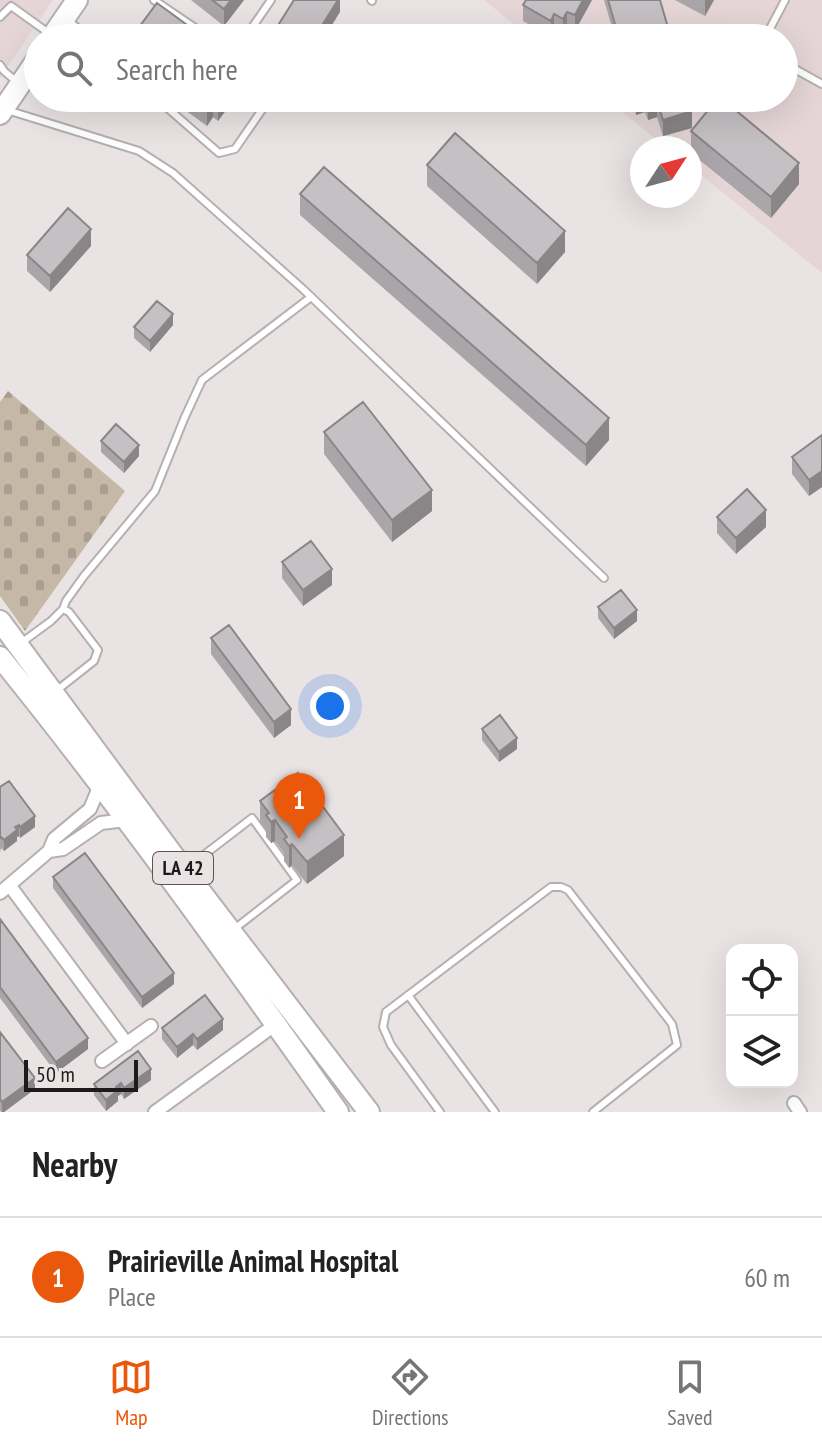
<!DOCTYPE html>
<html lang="en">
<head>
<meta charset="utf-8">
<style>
  body { margin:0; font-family:"PT Sans Narrow",sans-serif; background:#f6f6f6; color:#222 }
  .controls { position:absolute; right:24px; bottom:24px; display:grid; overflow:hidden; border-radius:16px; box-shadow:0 8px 32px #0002 }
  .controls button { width:72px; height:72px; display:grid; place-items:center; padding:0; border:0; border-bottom:2px solid #e0e0e0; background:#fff; color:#222; font:40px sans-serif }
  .compass { position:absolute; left:630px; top:136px; width:72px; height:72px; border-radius:50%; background:#fff; box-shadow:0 8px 32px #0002; rotate:54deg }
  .scale { position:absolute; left:24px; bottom:20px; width:114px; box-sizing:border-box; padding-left:8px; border:4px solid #1d1a1b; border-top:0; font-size:22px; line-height:28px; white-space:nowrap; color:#1d1a1b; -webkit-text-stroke:6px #eae3e4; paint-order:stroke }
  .you { position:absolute; left:330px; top:706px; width:28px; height:28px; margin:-20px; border:6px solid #fff; border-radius:50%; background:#1a73e8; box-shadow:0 0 0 12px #1a73e833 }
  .badge { display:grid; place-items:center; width:52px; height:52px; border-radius:50%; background:#ea580c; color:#fff; font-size:26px; font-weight:700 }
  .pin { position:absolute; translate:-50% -66px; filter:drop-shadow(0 2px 4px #0008) }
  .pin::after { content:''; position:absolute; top:42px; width:28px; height:24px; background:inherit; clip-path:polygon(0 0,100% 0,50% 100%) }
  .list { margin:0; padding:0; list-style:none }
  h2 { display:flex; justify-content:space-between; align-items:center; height:104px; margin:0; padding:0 32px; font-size:34px }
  h2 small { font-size:26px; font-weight:400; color:#767676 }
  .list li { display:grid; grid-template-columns:52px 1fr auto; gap:24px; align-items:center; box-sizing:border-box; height:120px; padding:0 32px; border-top:2px solid #e0e0e0 }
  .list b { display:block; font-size:30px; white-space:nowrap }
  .list p { margin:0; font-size:26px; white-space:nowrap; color:#767676 }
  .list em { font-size:26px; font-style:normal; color:#767676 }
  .icon { flex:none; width:44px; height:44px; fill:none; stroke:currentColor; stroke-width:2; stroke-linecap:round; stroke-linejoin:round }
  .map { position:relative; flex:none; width:822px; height:1112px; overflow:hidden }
  .search { position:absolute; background:#fff; box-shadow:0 8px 32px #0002; left:24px; right:24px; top:24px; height:88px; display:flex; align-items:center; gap:20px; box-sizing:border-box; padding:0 28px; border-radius:44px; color:#767676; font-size:30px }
  .sheet { height:224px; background:#fff }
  nav { display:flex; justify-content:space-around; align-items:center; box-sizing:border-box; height:112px; border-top:2px solid #e0e0e0; background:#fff; font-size:22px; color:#767676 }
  nav a { display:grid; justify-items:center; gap:4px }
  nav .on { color:#ea580c }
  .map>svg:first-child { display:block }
</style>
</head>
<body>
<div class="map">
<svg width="822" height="1112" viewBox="0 0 822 1112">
  <defs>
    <pattern id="cemetery-stones" width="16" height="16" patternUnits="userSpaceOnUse" patternTransform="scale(2)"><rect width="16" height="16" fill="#c5b8a7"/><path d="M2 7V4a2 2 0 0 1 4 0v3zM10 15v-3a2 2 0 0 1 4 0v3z" fill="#a99e8f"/></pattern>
  </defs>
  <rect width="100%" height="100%" fill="#eae3e4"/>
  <path fill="#e5d5d6" d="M0 0H53L0 78Z
    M484 0H822V273L690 166V148H667L605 98H784V38H531Z"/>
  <path fill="url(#cemetery-stones)" d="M8 391 125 491 25 631 0 596V402Z"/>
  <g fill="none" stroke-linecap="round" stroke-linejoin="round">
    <defs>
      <path id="lane" d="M154 0 210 38
        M371 0 372 1
        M0 17 11 6 50 34
        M68 20 89 38
        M245 38 271 0
        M765 38 785 0
        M784 63 822 84
        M0 65 4 71 17 82
        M156 98 219 153 235 149 268 101
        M7 110 139 151 173 173 304 290 604 578
        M63 609 66 601 84 576 155 491 184 419 202 380 311 297
        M21 643 51 621 63 609 69 612 98 650 94 661 56 691
        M187 868 252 818 297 880 233 930
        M408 995 495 1112
        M440 1112 391 1045 383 1027 386 1012 551 887H561L568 890 672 1024 677 1045 593 1112"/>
      <path id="street" d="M49 851 54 839 90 809 100 785
        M10 886 127 1044
        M0 893 49 851 63 849 101 823 126 820
        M102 1061 151 1026
        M794 1103 800 1112
        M155 1112 276 1024"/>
      <path id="primary" d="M51 38 77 0
        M0 114 38 58
        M0 621 184 870 369 1112
        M0 657C119 804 229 958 338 1112"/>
    </defs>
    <use href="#lane" stroke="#b6afb0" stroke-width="10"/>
    <use href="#street" stroke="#b6afb0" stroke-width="16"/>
    <use href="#primary" stroke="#b6afb0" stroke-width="24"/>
    <use href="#lane" stroke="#fff" stroke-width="6"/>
    <use href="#street" stroke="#fff" stroke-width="12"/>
    <use href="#primary" stroke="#fff" stroke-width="20"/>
  </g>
  <path fill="#a9a5a8" d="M191 0H244L224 26Z
    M592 0 575 31 567 28 563 35 554 30 551 37 523 21V5Z
    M604 0H660L671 38H615Z
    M675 0H714L705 16Z
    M178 98H235L218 121 213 117 207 126 178 105Z
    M632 98H688L692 128 663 136 657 117 648 120 645 112 636 115Z
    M691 131 799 184 771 218 691 153Z
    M427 165 565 252 537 284 427 186Z
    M300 194 609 440 586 466 300 215Z
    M91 246 50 292 27 271V255Z
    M173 325 150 352 134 338V327Z
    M324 432 432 511 392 542 324 454Z
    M822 435V487L809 496 792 474V457Z
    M101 441 139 456 124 473 101 452Z
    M717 517 766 527 736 554 717 533Z
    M282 562 332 585 303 606 282 578Z
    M598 607 637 621 614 639 598 618Z
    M211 638 291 725 274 738 211 654Z
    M482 729 517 749 499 762 482 740Z
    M0 787 35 827 20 838 19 836 17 837V841L4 851 1 848 0 853Z
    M260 801 344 856 307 884 292 865 289 868 284 861V853L275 841 271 843 266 837V830L260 822Z
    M53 877 174 984 142 1008 53 888Z
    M0 919 88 1049 56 1073 0 998Z
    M162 1028 223 1030 197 1050 193 1045 177 1058 162 1039Z
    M0 1032 35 1089 4 1112H1L0 1110Z
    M151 1080 124 1099 121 1094 118 1096V1101L106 1111 94 1095V1084Z"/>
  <path fill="#8a8688" d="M231 0H244L224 26V9Z
    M338 0H340V12L324 38H314Z
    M583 0H592L575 31V15Z
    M705 0H714L705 16Z
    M567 12V28L563 35V19Z
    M554 14V30L551 37V21Z
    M211 98H213V117L207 126V104Z
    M220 98H235L218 121V99Z
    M639 98H645V112L636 115V99Z
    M657 101V117L648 120V104Z
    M692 111V128L663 136V120Z
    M799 163V184L771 218V197Z
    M91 229V246L50 292V276Z
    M565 231V252L537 284V263Z
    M173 314V325L150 352V341Z
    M609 418V440L586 466V445Z
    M139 445V456L124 473V462Z
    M822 471V487L809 496V480Z
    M432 490V511L392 542V520Z
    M766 510V527L736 554V538Z
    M332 569V585L303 606V590Z
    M637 610V621L614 639V628Z
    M291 709V725L274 738V722Z
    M517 738V749L499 762V752Z
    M35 816V827L20 838V827Z
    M275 820V841L271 843V822Z
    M19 825V836L17 837V841L4 851V840Z
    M344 835V856L307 884V862Z
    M292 844V865L289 868V846Z
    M174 973V984L142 1008V997Z
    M223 1019V1030L197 1050V1039Z
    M193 1034V1045L177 1058V1047Z
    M88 1038V1049L56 1073V1062Z
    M151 1069V1080L124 1099V1088Z
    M35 1078V1089L4 1112H2V1102Z
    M121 1083V1094L118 1096V1101L106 1111V1100L116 1087Z"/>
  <path fill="#c5c0c3" stroke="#8a8688" stroke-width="2" d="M212 0H231L224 9Z
    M294 0H338L314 38H270Z
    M526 0H583L575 15 567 12 563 19 554 14 551 21 523 5Z
    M608 0H660L671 38H619Z
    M157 3 205 38H131Z
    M198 98H211L207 104Z
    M645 98H688L692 111 663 120 657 101 648 104Z
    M718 98H721L799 163 771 197 691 131Z
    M455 133 565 231 537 263 427 165Z
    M324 167 609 418 586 445 300 194Z
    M68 208 91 229 50 276 27 255Z
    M157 301 173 314 150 341 134 327Z
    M363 402 432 490 392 520 324 432Z
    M116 424 139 445 124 462 101 441Z
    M822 435V471L809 480 792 457Z
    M747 489 766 510 736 538 717 517Z
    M311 541 332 569 303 590 282 562Z
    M621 590 637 610 614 628 598 607Z
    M229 625 291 709 274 722 211 638Z
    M500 715 517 738 499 752 482 729Z
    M298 773 344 835 307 862 292 844 289 846 284 839 287 837 275 820 271 822 266 815 269 813 260 801Z
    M9 781 35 816 20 827 19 825 15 827 17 830 4 840 1 837 0 838V787Z
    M85 853 174 973 142 997 53 877Z
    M0 919 88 1038 56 1062 0 987Z
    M205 995 223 1019 197 1039 193 1034 177 1047 162 1028Z
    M0 1032 35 1078 2 1102 0 1099Z
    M138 1051 151 1069 124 1088 121 1083 116 1087 118 1090 106 1100 94 1084Z"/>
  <g text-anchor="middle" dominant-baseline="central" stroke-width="6" stroke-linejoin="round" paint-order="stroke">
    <rect fill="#eae3e4" stroke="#5a5657" stroke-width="2" x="153" y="852" width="60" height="32" rx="6"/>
    <g font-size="20" font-weight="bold" fill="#1d1a1b">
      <text x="183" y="868">LA 42</text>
    </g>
  </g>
</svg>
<div class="controls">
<button><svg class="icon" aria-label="locate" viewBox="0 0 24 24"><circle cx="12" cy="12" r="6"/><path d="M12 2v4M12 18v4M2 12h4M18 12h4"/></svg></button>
<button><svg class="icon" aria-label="layers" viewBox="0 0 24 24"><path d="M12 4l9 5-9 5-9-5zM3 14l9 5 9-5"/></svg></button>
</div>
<svg class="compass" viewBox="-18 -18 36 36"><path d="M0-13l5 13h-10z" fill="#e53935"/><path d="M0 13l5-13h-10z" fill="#767676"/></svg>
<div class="scale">50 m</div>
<div class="you"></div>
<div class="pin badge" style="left:299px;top:839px">1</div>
<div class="search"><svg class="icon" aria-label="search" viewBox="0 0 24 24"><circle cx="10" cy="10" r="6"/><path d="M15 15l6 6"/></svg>Search here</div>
</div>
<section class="sheet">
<h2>Nearby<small></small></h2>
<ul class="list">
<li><span class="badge">1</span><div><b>Prairieville Animal Hospital</b><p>Place</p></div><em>60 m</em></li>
</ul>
</section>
<nav>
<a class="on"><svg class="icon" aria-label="map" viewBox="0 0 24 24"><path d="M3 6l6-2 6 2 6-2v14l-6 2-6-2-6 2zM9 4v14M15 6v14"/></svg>Map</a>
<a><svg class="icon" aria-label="directions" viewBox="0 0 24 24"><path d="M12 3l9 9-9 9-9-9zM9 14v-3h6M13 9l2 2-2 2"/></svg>Directions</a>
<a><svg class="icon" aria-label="saved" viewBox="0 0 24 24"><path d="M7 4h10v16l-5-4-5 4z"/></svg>Saved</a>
</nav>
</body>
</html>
